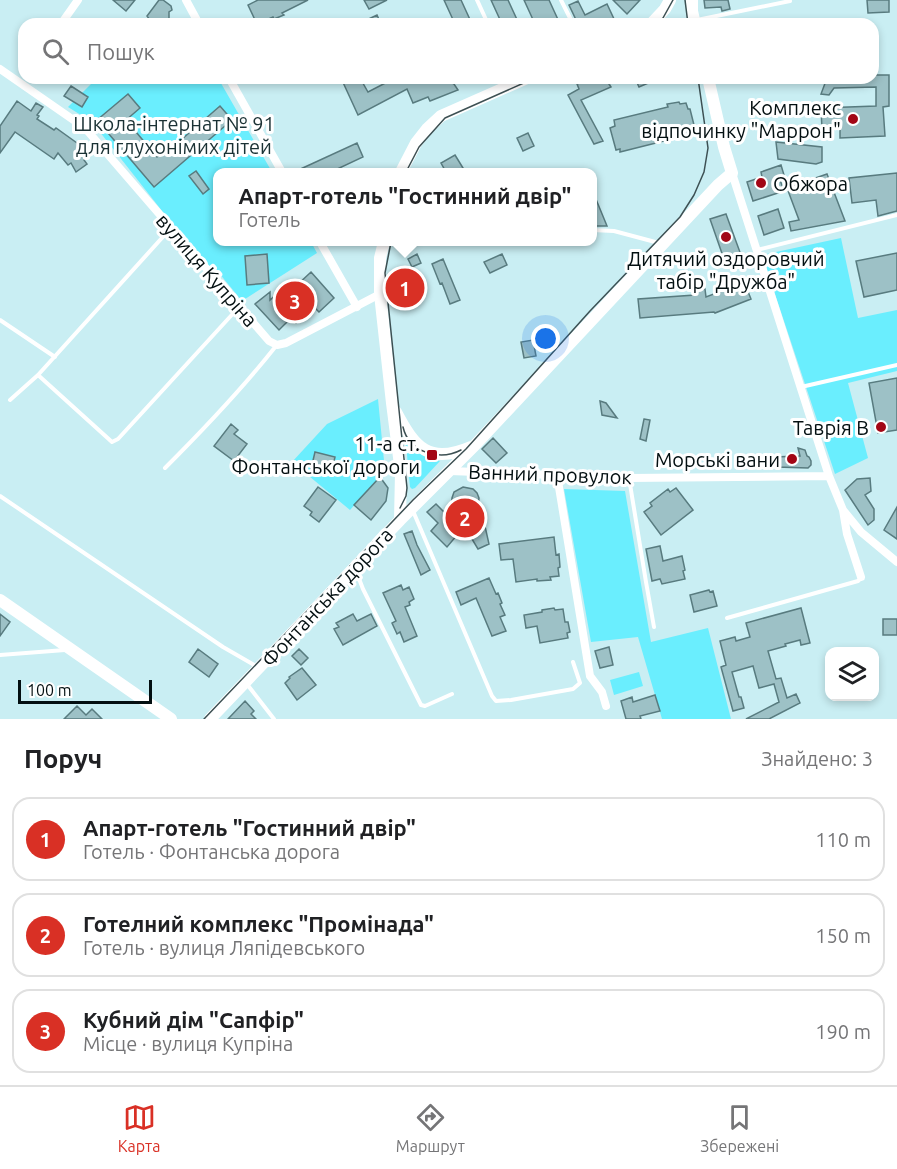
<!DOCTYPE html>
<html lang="uk">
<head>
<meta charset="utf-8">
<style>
  body { margin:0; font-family:Ubuntu,sans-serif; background:#f2f2f2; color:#202124 }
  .controls { position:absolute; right:18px; bottom:18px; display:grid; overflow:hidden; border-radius:12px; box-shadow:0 3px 9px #0003 }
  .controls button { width:54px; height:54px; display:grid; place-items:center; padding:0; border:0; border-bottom:2px solid #e0e0e0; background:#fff; color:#202124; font:30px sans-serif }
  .scale { position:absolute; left:18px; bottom:15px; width:134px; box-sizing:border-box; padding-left:6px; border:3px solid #030f11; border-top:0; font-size:16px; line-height:21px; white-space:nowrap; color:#030f11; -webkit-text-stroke:4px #fff; paint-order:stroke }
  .you { position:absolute; left:546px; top:339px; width:21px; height:21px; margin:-15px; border:4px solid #fff; border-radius:50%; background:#1a73e8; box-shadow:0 0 0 9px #1a73e833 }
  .badge { display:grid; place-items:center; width:39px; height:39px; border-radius:50%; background:#d93025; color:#fff; font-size:20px; font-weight:700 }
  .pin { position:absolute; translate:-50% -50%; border:3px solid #fff; box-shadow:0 2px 6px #0006 }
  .popup { position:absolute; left:213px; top:168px; width:384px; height:78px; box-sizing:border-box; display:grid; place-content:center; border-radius:12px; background:#fff; filter:drop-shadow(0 2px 4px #0005); font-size:20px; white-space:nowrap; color:#757577 }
  .popup b { font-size:22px; color:#202124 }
  .popup::after { content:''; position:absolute; left:50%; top:100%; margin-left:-12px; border:12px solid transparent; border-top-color:#fff }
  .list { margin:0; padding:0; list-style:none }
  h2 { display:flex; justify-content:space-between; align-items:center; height:78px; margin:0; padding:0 24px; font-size:26px }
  h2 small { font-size:20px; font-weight:400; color:#757577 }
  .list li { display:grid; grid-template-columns:39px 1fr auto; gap:18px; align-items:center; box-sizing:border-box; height:84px; margin:0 12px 12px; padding:0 12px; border:2px solid #e0e0e0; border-radius:18px }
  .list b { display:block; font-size:22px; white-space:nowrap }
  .list p { margin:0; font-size:20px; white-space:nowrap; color:#757577 }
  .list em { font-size:20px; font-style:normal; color:#757577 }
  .icon { flex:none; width:33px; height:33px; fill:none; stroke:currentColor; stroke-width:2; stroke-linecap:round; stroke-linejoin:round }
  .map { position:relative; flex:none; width:897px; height:719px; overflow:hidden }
  .search { position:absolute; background:#fff; box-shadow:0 3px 9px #0003; left:18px; right:18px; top:18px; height:66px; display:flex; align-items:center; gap:15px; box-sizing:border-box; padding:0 21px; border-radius:18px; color:#757577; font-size:22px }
  .sheet { height:366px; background:#fff }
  nav { display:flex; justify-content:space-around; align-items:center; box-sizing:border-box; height:84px; border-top:2px solid #e0e0e0; background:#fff; font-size:16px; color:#757577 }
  nav a { display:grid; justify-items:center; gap:3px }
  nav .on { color:#d93025 }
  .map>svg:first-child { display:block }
</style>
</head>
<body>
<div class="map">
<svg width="897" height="719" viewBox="0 0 897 719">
  <rect width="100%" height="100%" fill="#c9eef3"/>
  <path fill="#6aeefe" d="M97 78H136L139 81 143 78H218L272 172H218V242H311L317 253 242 301 214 267 207 268 92 122 68 107Z
    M841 238 858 318 897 310V371L848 383 868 458 835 474 762 255Z
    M378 399 385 471 350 510 292 462 327 424Z
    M406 444C417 452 427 459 440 461L415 488 412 489 410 487Z
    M564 489 625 491 651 642 708 628 731 719H662L638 637 591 642Z
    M639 672 643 686 614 695 610 680Z"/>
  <path fill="#9dc1c6" stroke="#587b7f" stroke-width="1.5" d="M113 0H135L126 11Z
    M159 0H163L171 6 172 10 169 12V22L152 23 147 16Z
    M258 0H308L282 13 284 15 274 19 273 17 257 24 248 5Z
    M364 0H387L369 9Z
    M444 0H461L472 24H455Z
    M491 0H508L519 24H502Z
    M524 0H549L560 24H535Z
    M613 0H640L627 14Z
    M704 0H728L730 9 722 11 721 7 705 8Z
    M867 0H889V12L868 13Z
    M578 1 585 15 607 4 614 19 604 24H578L569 5Z
    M377 15 381 24H358Z
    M873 75H889V106L883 107 885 136 840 138V129L822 130 821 108 876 106V87L834 88 829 95 821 94 827 78H873Z
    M341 78H360L368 92 395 78H425L427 83 438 78H444L454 84 458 90 430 101 428 97 413 103 407 89 358 115Z
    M593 78H623L609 84 611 87 581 100 603 141 594 144 568 95 579 89 577 84Z
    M635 78H660L639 87Z
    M71 86 88 97 82 107 64 96Z
    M128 94 140 108 126 120 157 157 172 144 174 146 220 106 232 120 154 187 97 120Z
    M17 101 31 111 36 103 43 107 37 115 39 116 37 119 54 130 56 128 77 143 88 154 84 160 87 164 76 172 71 163 68 165 58 153 54 159 15 132 0 153V126Z
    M679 102 680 104 686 103 688 109H690L695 129 687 131 688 135 620 152V149L616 150 610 128 615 126 614 120 668 107 667 104Z
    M528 133 534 146 523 151 517 138Z
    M776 142 822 147V162L816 164 778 159Z
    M357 143 363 157 331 172H294Z
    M455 155 463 168 455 172H446L441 163Z
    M781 165 784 175 779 177 784 191 753 201 747 182 762 177 761 172Z
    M196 171 209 189 203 194 189 176Z
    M897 173V211L878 216 876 200 852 203 849 178Z
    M827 174 845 221 791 231 789 222 799 220 787 188Z
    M592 192H593L607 226H592Z
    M778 209 784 228 764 235 758 216Z
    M726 214 741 255 725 262 710 219Z
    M897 253V290L864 297 856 261Z
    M267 254 269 283 247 285 245 256Z
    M417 254 421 263 412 267 408 259Z
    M502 254 507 265 490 273 484 262Z
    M443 259 460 300 450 304 442 283 440 284 432 264Z
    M311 272 334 298 319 312 314 307 296 323 291 318 279 330 255 304 270 292V300L290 282 295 287Z
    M743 279 751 299 715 313 714 312 640 318 638 299 695 295V290L705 289 706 297 735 286 733 283Z
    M533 340 536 356 524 358 521 342Z
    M897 378V430L878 433 869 383Z
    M600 401 606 403 617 418 602 415Z
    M644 419 650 420 646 441 640 439Z
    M231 424 238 430 234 434 247 444 234 461 214 446Z
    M493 438 507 453 496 463 482 449Z
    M798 448 805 450 807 456 809 457 811 461V465L808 468 777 467 774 457 800 456Z
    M315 452 335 457 331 474 311 469Z
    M380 477 388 488 386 501 371 520 354 505Z
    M870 478 871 491 865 495 874 509V520L868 525 845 490 857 479Z
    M318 487 336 500 319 522 310 515 312 512 304 506Z
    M463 487 473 489 477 493 479 498 477 512 482 513 489 544 478 549 469 534 463 528 447 547 431 531 438 523 427 512 436 504 451 519 452 498 454 492Z
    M676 488 693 510 661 535 644 512 652 506 650 503 668 489 670 492Z
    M897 507V539L884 530Z
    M412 531 417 545 430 570 421 575 404 534Z
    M554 537 556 555 559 554 560 567 558 568 559 576 550 577 551 580 537 581V579L516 582 513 559 501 560 499 544Z
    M660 546 663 561 682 556 685 570 683 571 685 579 662 584 660 579 652 581 646 549Z
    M489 578 496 594 498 593 502 603 500 604 505 615 500 617 506 631 492 636 476 598 461 605 456 592Z
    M401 585 403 590 409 587 414 599 409 602 410 605 405 607 417 636 404 642 400 632 397 634 392 623 396 621 383 593Z
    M709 590 710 592 713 591 717 606 694 612 690 595Z
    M554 608 555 610 563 609 565 622H568L570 632 567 633 568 638 540 643 537 626 526 628 524 615 542 612V610Z
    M801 608 810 643 801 645 800 640 785 644 786 646 768 651 776 679 781 678 787 698 796 694 800 703 769 719H746L779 702 774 684 759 688 753 666 732 672 739 697H741L744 708 733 711 721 667 726 665 720 641 735 637 736 641 750 637 746 623Z
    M0 614 10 622 0 636Z
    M353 614 357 621 371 614 377 626 343 645 334 629 339 627 336 623Z
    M883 619H897V635H883Z
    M609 647 613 665 600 668 595 651Z
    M198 649 218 664 209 677 189 662Z
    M299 649 308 658 301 665 292 656Z
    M302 668 316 685 297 700 285 683 290 678 289 677Z
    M655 695 660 711 640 716 641 719H626L621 701 632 697 633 702Z
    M245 701 254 711 251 714 256 719H228Z
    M77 706 86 715 92 709 102 719H64Z"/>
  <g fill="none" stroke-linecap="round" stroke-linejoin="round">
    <path stroke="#fff" stroke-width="4" d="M477 0 488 24
      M561 0 573 24
      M697 20 790 1
      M592 230 614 231 659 243
      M757 250 897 215
      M0 320 55 357
      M38 375 112 442 118 439 239 307
      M801 387 897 365
      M10 400 38 375 170 229
      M165 468C204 429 242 389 276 346
      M629 478 646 582 654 627
      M0 496 223 647 256 666
      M413 511 492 696 496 701 511 700 573 689 580 683 573 662
      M356 571 363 589 421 705 425 706 452 694
      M727 618 858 581 861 578
      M0 655 65 650
      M246 683 274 719"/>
    <path stroke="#fff" stroke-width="8" d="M186 0 199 24
      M61 24 78 0
      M0 69 85 128 269 341 277 345 286 343 380 294
      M229 78 282 172
      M732 173 829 476 843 510 847 534 861 577
      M320 242 357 307
      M450 471 629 478 829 476
      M557 475 590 676 602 692 606 706
      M843 510 861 532 897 562"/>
    <path stroke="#fff" stroke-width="12" d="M692 0V11L695 24
      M651 24 665 9 670 0
      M401 172 416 143 427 129 441 116 527 78
      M384 242 380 258V294L392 403 401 473 400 520
      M396 412C415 448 429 465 471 447
      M0 600 171 719
      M210 719 400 520 475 445 718 185 732 173 724 147 708 78"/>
    <path stroke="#3d5053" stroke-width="1.5" d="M685 0 688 24
      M658 24 663 18 673 0
      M406 172 419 147 445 118 535 78
      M391 242 385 273 407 488 406 496 400 508
      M403 427C409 453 440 461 461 450
      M204 719 413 500 466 449 590 311 680 217 694 195 704 172 708 148 698 78"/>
  </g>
  <g fill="#a20615" stroke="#fff" stroke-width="2">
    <circle cx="853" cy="119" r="6"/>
    <circle cx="761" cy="183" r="6"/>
    <circle cx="726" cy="237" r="6"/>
    <circle cx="881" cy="427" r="6"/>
    <rect x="426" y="449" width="12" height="12" rx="3"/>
    <circle cx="792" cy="459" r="6"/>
  </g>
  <g text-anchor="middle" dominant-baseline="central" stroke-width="6" stroke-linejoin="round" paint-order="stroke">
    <g font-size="20" fill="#030f11" stroke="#fff" text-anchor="end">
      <text x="841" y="107">Комплекс<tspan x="841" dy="23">відпочинку "Маррон"</tspan></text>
      <text x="773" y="183" text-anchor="start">Обжора</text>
      <text x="726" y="258" text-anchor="middle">Дитячий оздоровчий<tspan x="726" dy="23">табір "Дружба"</tspan></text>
      <text x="869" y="427">Таврія В</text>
      <text x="420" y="443">11-а ст.<tspan x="420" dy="23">Фонтанської дороги</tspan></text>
      <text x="780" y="459">Морські вани</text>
    </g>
    <g font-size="20" fill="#1a3134" stroke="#fff">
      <text x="174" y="123">Школа-інтернат № 91<tspan x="174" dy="23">для глухонімих дітей</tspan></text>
    </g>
    <g font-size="20" fill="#030f11" stroke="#fff">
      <text transform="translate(207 270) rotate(49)">вулиця Купріна</text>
      <text transform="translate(550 474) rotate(2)">Ванний провулок</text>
      <text transform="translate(327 597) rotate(-47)">Фонтанська дорога</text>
    </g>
  </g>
</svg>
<div class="controls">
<button><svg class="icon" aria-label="layers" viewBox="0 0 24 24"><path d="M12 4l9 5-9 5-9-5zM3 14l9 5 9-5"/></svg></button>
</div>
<div class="scale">100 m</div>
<div class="you"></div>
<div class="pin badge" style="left:405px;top:288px">1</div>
<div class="popup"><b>Апарт-готель &quot;Гостинний двір&quot;</b>Готель</div>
<div class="pin badge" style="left:465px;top:518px">2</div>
<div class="pin badge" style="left:295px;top:301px">3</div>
<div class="search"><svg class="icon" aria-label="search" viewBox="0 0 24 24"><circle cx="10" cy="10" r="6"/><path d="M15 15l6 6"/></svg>Пошук</div>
</div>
<section class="sheet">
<h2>Поруч<small>Знайдено: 3</small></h2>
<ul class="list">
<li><span class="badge">1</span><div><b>Апарт-готель &quot;Гостинний двір&quot;</b><p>Готель · Фонтанська дорога</p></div><em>110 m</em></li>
<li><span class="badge">2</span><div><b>Готелний комплекс &quot;Промінада&quot;</b><p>Готель · вулиця Ляпідевського</p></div><em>150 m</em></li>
<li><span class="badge">3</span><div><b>Кубний дім &quot;Сапфір&quot;</b><p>Місце · вулиця Купріна</p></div><em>190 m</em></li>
</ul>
</section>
<nav>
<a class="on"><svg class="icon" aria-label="map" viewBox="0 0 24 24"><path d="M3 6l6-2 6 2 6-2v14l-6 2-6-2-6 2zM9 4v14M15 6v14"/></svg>Карта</a>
<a><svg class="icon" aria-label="directions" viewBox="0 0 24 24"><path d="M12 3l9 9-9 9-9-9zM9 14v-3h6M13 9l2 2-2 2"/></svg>Маршрут</a>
<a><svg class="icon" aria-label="saved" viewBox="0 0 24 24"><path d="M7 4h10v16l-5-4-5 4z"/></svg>Збережені</a>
</nav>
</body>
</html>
